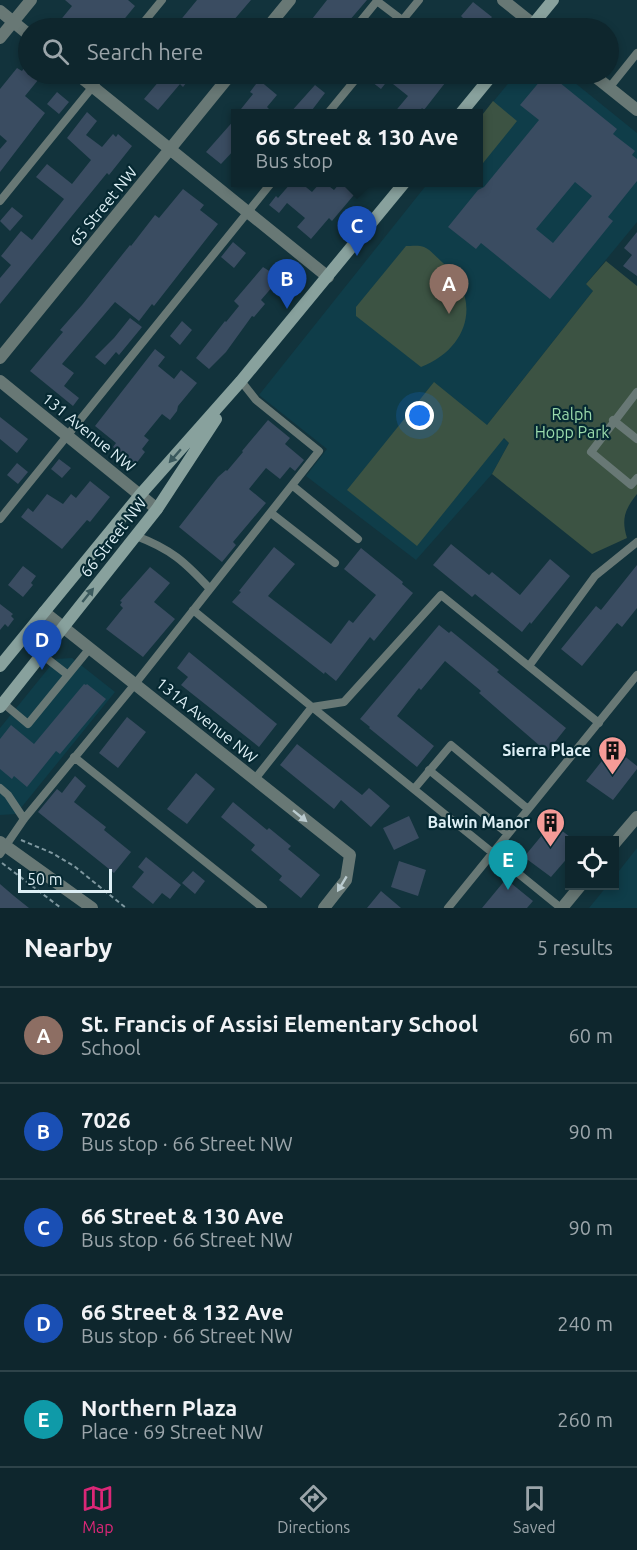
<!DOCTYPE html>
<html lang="en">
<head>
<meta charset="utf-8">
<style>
  body { margin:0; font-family:Ubuntu,sans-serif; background:#1c3239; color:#f1f3f6 }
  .controls { position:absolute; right:18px; bottom:18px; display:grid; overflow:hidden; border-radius:0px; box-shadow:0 3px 9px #0003 }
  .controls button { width:54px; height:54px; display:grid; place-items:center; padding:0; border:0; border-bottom:2px solid #2e4349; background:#0e262d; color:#f1f3f6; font:30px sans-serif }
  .scale { position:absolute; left:18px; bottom:15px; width:94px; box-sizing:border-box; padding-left:6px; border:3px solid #ddeff5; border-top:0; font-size:16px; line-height:21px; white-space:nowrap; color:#ddeff5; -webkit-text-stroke:4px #062932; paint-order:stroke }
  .you { position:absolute; left:420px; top:416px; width:21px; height:21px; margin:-15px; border:4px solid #fff; border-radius:50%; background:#1a73e8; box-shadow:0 0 0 9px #1a73e833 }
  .badge { display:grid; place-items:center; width:39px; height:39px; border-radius:50%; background:#db2777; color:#fff; font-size:20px; font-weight:700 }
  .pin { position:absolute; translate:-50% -50px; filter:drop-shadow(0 2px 3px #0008) }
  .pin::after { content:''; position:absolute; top:32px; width:21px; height:18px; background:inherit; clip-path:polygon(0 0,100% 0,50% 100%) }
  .popup { position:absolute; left:231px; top:109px; width:252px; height:78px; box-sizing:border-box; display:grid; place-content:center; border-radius:0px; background:#0e262d; filter:drop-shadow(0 2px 4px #0005); font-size:20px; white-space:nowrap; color:#9ba5aa }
  .popup b { font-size:22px; color:#f1f3f6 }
  .popup::after { content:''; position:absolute; left:50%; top:100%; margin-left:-12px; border:12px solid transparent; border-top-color:#0e262d }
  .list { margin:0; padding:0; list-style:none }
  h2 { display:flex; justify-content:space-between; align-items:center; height:78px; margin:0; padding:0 24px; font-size:26px }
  h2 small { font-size:20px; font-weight:400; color:#9ba5aa }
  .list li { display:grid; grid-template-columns:39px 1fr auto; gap:18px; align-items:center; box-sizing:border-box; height:96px; padding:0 24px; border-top:2px solid #2e4349 }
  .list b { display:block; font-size:22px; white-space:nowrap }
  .list p { margin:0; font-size:20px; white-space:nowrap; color:#9ba5aa }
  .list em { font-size:20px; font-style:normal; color:#9ba5aa }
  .icon { flex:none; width:33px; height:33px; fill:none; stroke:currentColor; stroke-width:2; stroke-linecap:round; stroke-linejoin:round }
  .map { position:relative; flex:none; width:637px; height:908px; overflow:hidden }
  .search { position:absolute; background:#0e262d; box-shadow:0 3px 9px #0003; left:18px; right:18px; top:18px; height:66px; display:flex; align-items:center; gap:15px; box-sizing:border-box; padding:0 21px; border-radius:33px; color:#9ba5aa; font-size:22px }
  .sheet { height:558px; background:#0e262d }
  nav { display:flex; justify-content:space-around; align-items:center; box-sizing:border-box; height:84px; border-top:2px solid #2e4349; background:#0e262d; font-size:16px; color:#9ba5aa }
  nav a { display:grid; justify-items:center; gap:3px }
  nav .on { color:#db2777 }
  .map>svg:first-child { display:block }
</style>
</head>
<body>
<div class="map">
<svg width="637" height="908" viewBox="0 0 637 908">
  <rect width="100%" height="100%" fill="#12333c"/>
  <path fill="#0f3d49" d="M516 74H564L637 133V222L586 284 593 291 487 425 509 443 492 474 416 560 306 476 327 449 259 395 428 183 478 182 479 119Z
    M72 658 115 692 16 814 0 815V728L56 659Z
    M637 848V908H589L607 886 614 885 615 876Z"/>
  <path fill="#3c5343" d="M493 101 517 121 479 168V119Z
    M406 246C411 246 420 245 424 247 430 249 437 258 442 262 483 297 470 348 421 367L356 316V307Z
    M606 261 637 286V494C625 509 621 519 627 538L592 554 492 474 509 443 504 438 417 546 347 490 434 382 487 425 593 291 586 284Z"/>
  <path fill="#3a4c61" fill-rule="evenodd" d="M65 0H128L135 6 117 28H54L72 6Z
    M197 0H251L227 28H174Z
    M327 0H367L343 28H305Z
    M473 2 492 17 482 28H456L464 19 461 16Z
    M28 62V74H43L25 96 45 113 0 172V149L7 141 0 135V89L17 68 22 71Z
    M165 74H193L183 87 180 84 158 110 144 99Z
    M378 74H395L405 82 412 74H452L424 110 422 108 418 114H393L408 96 388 80 381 89 372 82Z
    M546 74H549L617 129 613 134 635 151 632 155 637 159V181L608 217 613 221 550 299 481 243 476 249 448 227 478 190 484 187 539 120 520 105ZM575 182 592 196 553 243 536 229Z
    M259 80 277 95 267 107 274 114H237L253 94 250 92Z
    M315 85 325 93 309 114H289Z
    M57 92 69 102 59 114 47 104Z
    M87 112 97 121 86 135 102 147 113 134 116 137 118 134 132 146 109 175 107 173 0 304V278L11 265 1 256 21 231 32 240 64 199 36 177 47 164 72 184 91 160 67 138Z
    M236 118V148L221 164 206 152Z
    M291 183H301L312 192 320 183H325L334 190 340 183H364L332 221 329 218 311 239 297 227 305 218 287 203 279 213 269 205 276 196 278 198Z
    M183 189 204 205 200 210 218 224 154 306 152 304 139 321 115 302 62 364 74 373 64 386 79 398 73 406 30 371 63 332 60 330 82 305 130 245 131 246 155 215 159 218Z
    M12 207 23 216 10 231 0 221Z
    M637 232V276L623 266 632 255 624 248Z
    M233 242 246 253 234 268 221 257Z
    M263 267 280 278 261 300 265 304 254 317 252 316 226 352 209 369 196 358 225 321 226 322 239 306 234 301Z
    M130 318 142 327 119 355 116 352 105 365 95 357 114 338Z
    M182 321 192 330 180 345 170 336Z
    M155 349 165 357 158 366 174 379 181 370 197 383 178 406 177 411 170 420 162 414 144 436 149 440 142 449 145 452 135 465 113 447 116 443 95 426Z
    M0 417 28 439 17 453 0 439Z
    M268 420 290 438 285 444 304 460 295 471 290 467 280 479 266 468 249 489 266 503 233 542 236 545 222 562 179 527 218 477 226 470 227 471 243 452 242 451Z
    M59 459 71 468 62 478 51 469Z
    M17 463 28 472 18 484 7 475Z
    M90 481 110 497 90 522 87 520 62 549 21 517 28 508 33 512 47 494 63 504 71 494 76 498Z
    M451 544 489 575 492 572 520 595 550 559 570 576 531 624 530 622 522 632 475 594 472 597 433 565Z
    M274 547 295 564 268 596 331 644 349 620 353 623 376 595 344 569 361 548 403 582 402 584 413 593 374 641 370 637 336 681 325 672 324 674 232 602 241 592 239 591Z
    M637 565V608L622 627 617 623 582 666 561 649 596 606 601 610Z
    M23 566 36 576 31 583 33 585 23 597 8 585Z
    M150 567 170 583 154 602 175 619 143 657 106 629 123 608 120 605 122 602 120 601Z
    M0 604 13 614 11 616 14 619 8 627 5 624 0 630Z
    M439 625 449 633 451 631 499 670 497 672 566 728 547 752 479 693 481 691 445 661 421 690 419 688 397 716 434 746 417 767 369 728 370 727 360 719Z
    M189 652 277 724 259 747 181 685 188 677 177 668Z
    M84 684 86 685 87 684 106 699 60 754 56 751 27 787 14 776 12 779 0 769V739L11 725 34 744Z
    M127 717 146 732 118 768 99 753Z
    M297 744 362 795 369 788 390 806 371 827 341 800 334 809 280 765Z
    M613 747 637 766V769L613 800 586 781Z
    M196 773 215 789 187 824 167 809Z
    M75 776 86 786 74 802 106 827 104 830 131 852 114 873 38 812 57 789 62 793Z
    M233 802 267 830 269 828 291 846 288 849 320 875 301 898 279 880 282 876 251 850 255 845 221 817Z
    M409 816 419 838 394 850 383 828Z
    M552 823 570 837V855L551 877 524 857Z
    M146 857 181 885 170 899 162 893 153 904 132 887 144 872 138 867Z
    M399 861 426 870 418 896 391 887Z
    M193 871 205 881 195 894 182 883Z
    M506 879 533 901 527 908H482Z
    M0 884 14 896 29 908H0Z
    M381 891 401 908H367Z"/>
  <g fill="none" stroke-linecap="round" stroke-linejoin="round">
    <path stroke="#7e979f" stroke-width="2" stroke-dasharray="4.5 3" stroke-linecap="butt" d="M21 840 52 853 74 866 126 908
      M2 863 61 908"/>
    <path stroke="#687875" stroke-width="8" d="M139 28 162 0
      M355 28 377 1 402 20
      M396 28 419 0
      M609 88 637 53
      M328 113 360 74
      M0 201 103 74
      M637 392 591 452 631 485 637 478
      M613 420 637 439
      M293 486 358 539
      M271 513 335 563
      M0 519 272 182
      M136 536C171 549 185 562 210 589
      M193 610 312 707 255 779
      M41 654 68 675
      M529 666 595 576 637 542
      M3 703 28 724 90 648
      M74 757 263 908
      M429 770 508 834
      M0 788 8 795 24 819
      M414 789 451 745 528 809
      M0 854 24 819 135 684 319 451 256 400 241 381
      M448 908 637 675
      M561 908 312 707 344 702 441 595 599 723"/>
    <path stroke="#687875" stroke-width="12" d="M0 11 28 34
      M267 28 290 0
      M0 38 31 0
      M77 74 328 277
      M0 358 231 74
      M0 381 157 509
      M44 612 350 855 346 880 324 908
      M614 844 637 817
      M562 908 581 885"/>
    <path stroke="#687875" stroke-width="12" d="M503 0 538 28
      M592 74 637 110
      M0 842 92 908"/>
    <path stroke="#88a19d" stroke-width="12" d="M530 28 553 0
      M461 113 493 74
      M0 666 140 495 241 381 405 182
      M0 707 157 509 216 419"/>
  </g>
  <defs><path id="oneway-solid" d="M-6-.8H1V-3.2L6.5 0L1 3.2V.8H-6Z" transform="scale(1.5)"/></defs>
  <g fill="#3a595d">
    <use href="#oneway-solid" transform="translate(175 456) rotate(131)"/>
    <use href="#oneway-solid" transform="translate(88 595) rotate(-51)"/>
  </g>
  <g fill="#bacbcf">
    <use href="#oneway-solid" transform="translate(300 816) rotate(39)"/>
    <use href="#oneway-solid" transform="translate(342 884) rotate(121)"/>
  </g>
  <defs>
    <symbol id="building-pin" viewBox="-11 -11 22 30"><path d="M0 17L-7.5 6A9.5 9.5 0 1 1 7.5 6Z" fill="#f59b97" stroke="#062932"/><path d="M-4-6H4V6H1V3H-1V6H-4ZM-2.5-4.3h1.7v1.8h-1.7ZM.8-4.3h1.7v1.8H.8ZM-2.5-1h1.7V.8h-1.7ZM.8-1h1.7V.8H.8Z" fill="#111"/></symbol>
  </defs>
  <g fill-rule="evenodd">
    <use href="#building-pin" x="596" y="734" width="33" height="45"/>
    <use href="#building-pin" x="534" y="806" width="33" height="45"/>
  </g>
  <g text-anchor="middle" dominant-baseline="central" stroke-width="4.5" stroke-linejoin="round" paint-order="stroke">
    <g font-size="16" fill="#ddeff5" stroke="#062932">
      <text transform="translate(103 206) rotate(-51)">65 Street NW</text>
      <text transform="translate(89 432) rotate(39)">131 Avenue NW</text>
      <text transform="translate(113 537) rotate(-52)">66 Street NW</text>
      <text transform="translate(207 720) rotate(39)">131A Avenue NW</text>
    </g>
    <g font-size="16" fill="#99daab" stroke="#062932">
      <text x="572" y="414">Ralph<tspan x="572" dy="18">Hopp Park</tspan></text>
    </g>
    <g font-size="16" font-weight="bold" fill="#ddeff5" stroke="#062932" text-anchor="end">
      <text x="591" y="750">Sierra Place</text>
      <text x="530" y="822">Balwin Manor</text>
    </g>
  </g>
</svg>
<div class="controls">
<button><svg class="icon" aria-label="locate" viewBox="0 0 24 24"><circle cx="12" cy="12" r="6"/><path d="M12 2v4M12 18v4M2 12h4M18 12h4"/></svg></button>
</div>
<div class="scale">50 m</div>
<div class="you"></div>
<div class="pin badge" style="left:449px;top:314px;background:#8d6e63">A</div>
<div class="pin badge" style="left:287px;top:309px;background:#1a4fb4">B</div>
<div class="pin badge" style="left:357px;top:256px;background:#1a4fb4">C</div>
<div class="popup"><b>66 Street &amp; 130 Ave</b>Bus stop</div>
<div class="pin badge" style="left:42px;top:670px;background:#1a4fb4">D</div>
<div class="pin badge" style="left:508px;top:890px;background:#0f9aa8">E</div>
<div class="search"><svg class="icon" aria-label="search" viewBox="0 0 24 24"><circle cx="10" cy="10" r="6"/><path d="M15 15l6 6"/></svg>Search here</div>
</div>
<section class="sheet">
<h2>Nearby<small>5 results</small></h2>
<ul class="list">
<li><span class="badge" style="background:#8d6e63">A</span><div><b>St. Francis of Assisi Elementary School</b><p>School</p></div><em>60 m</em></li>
<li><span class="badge" style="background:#1a4fb4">B</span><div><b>7026</b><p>Bus stop · 66 Street NW</p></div><em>90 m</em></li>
<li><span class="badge" style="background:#1a4fb4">C</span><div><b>66 Street &amp; 130 Ave</b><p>Bus stop · 66 Street NW</p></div><em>90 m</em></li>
<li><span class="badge" style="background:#1a4fb4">D</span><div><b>66 Street &amp; 132 Ave</b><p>Bus stop · 66 Street NW</p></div><em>240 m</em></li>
<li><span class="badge" style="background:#0f9aa8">E</span><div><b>Northern Plaza</b><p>Place · 69 Street NW</p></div><em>260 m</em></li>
</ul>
</section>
<nav>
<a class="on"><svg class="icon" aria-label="map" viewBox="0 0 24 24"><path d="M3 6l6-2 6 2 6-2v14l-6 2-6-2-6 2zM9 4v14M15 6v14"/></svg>Map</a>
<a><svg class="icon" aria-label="directions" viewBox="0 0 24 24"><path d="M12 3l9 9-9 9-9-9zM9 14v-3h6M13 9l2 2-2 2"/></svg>Directions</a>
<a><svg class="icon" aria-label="saved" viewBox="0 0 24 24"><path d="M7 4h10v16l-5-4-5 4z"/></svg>Saved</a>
</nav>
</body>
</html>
